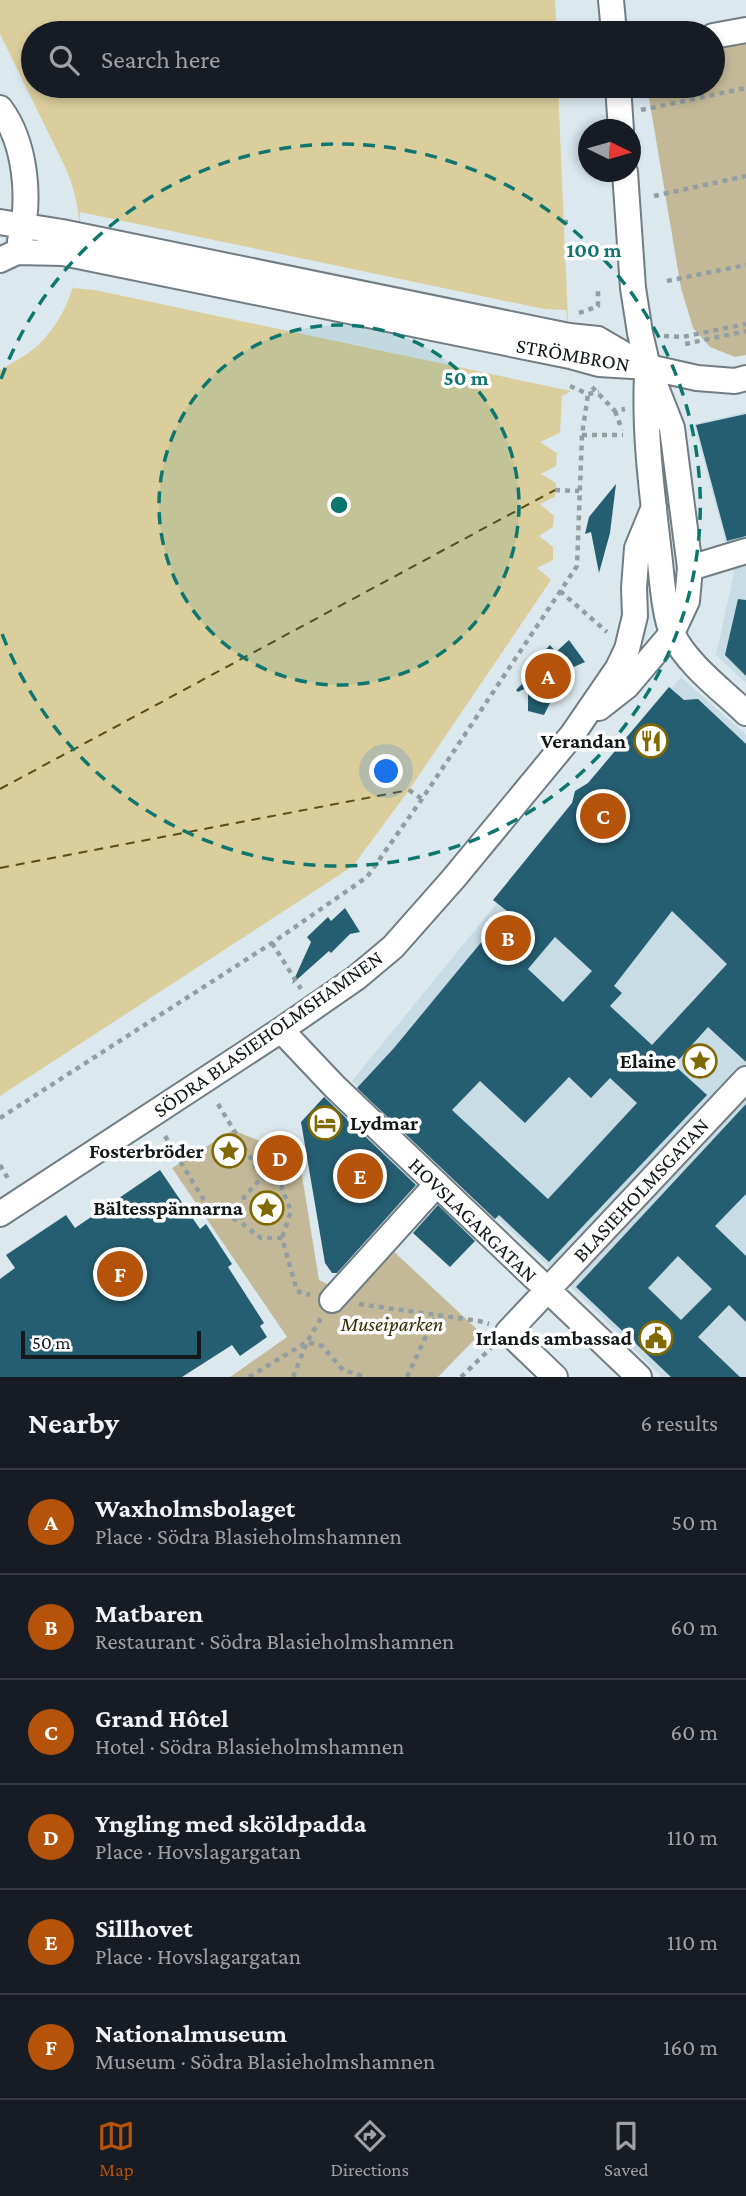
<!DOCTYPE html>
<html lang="en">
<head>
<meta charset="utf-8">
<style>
  body { margin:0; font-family:"Crimson Pro",serif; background:#20242c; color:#f1f3f6 }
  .compass { position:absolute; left:578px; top:119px; width:63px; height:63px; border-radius:50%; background:#171b24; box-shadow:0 4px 10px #0003; rotate:95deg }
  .scale { position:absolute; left:21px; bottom:18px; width:180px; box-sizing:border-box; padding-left:7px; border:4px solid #13181a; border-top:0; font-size:19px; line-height:24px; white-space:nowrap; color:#13181a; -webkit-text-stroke:5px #fff; paint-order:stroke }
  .you { position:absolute; left:387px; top:772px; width:24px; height:24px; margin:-18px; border:5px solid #fff; border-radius:50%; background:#1a73e8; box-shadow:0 0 0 10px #1a73e833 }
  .badge { display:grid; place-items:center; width:46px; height:46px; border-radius:50%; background:#b45309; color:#fff; font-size:23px; font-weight:700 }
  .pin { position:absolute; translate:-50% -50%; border:4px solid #fff; box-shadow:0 2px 7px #0006 }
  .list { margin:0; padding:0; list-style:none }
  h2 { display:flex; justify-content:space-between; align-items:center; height:91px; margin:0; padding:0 28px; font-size:30px }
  h2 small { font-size:23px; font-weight:400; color:#9ea1a6 }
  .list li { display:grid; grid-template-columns:46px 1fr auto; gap:21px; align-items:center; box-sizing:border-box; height:105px; padding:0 28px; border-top:2px solid #363941 }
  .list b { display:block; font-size:26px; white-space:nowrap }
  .list p { margin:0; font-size:23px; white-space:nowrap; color:#9ea1a6 }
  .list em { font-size:23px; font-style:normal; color:#9ea1a6 }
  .icon { flex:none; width:38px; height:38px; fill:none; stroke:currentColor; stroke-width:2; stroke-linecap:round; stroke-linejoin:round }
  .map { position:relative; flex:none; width:746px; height:1377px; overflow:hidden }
  .search { position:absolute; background:#171b24; box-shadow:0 4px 10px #0003; left:21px; right:21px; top:21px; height:77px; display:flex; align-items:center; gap:18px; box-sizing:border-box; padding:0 24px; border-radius:38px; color:#9ea1a6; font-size:26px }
  .sheet { height:721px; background:#171b24 }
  nav { display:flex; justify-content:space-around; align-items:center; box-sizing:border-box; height:98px; border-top:2px solid #363941; background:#171b24; font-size:19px; color:#9ea1a6 }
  nav a { display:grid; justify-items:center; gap:4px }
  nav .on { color:#b45309 }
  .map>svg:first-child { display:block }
</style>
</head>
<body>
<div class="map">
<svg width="746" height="1377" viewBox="0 0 746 1377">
  <rect width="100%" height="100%" fill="#dbe9ef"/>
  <path fill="#c7dce5" d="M746 412V683L716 655 734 573 694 424Z
    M681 677 746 735V1067L558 1275 352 1081Z
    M746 1093V1377H662L565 1281Z"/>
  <path fill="#c3b998" d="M746 21V355L735 357 710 347 693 328 681 288 647 86H713V33H691Z
    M233 1130 299 1157 319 1280 337 1289 390 1248 481 1333 438 1377H230L287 1337 172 1168Z"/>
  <path fill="#dbce9d" d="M0 0H555L557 33H33V86H558L571 391 562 396 560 433 540 442 557 453 556 466 541 474 556 483 555 497 540 504 554 516 553 527 539 536 553 547V560L537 568 551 580 409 790 353 866 0 1096V370C15 361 32 353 44 339 84 295 89 225 67 171L0 34Z"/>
  <path fill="#dbe9ef" d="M80 212 544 309 566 310 569 336 571 391 95 290 73 288 79 255Z"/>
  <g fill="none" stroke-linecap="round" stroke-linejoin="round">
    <path stroke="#5b4d12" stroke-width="2" stroke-dasharray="9 7" stroke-linecap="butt" d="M0 789 555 490
      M0 868 409 790"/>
  </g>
  <path fill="#255d71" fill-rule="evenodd" d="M746 414V536L727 541 696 425Z
    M616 484 610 533 599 573 591 532 585 534 589 517Z
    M738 599 746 600V676L725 655Z
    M569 640 585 662 567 670 572 679 559 694 555 693 544 715 528 711V687L518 692 516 690 528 678 522 674 550 645 556 652Z
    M669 687 684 700 698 699 746 744V1062L708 1027 674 1065 707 1095 549 1262 499 1215 495 1219 357 1088 394 1048 507 911 493 900 572 803 575 791 588 783ZM672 911 727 964 652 1045 610 1006 622 993 614 986ZM555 937 592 971 563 1002 528 969ZM569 1077 591 1098 610 1078 637 1103 548 1199 452 1110 480 1081 525 1123Z
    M345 908 360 932 350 934 331 953 329 951 292 984 311 942 307 937 328 917 331 921Z
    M324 1097 416 1185 337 1273H332L325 1263 301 1122Z
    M746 1104V1194L715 1226 746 1256V1322L729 1305 698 1337 740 1377H671L576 1287ZM678 1256 712 1289 681 1320 648 1288Z
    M160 1170 200 1229 206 1224 232 1264 228 1267 264 1323 260 1326 267 1337 240 1356 232 1345 182 1377H0V1279L15 1268 6 1255 66 1215 75 1228Z
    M438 1205 475 1241 450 1267 413 1233Z"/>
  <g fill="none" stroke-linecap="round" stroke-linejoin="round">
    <defs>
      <path id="minor" d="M611 0 614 33
        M713 36 746 30
        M618 86 621 130
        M0 108C26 143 31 199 20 241
        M0 222 62 232 569 336 598 339 641 364
        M0 260 17 252 63 253 570 356 599 364 648 367 697 378 735 381 746 378
        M647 375C644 437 653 500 660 562 662 581 665 619 673 635 689 666 721 689 746 713
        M690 568 746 551
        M599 708 627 686 672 633 687 601 690 568 672 428 648 367 640 333 633 288 625 172
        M281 1030 335 1087 639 1377
        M0 1214 281 1030 356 978 393 947 454 878 572 735 618 668 627 649 635 616 634 588 637 548 654 507
        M332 1300 437 1184
        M555 1377 508 1332 746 1079"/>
    </defs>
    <use href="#minor" stroke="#717d83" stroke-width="28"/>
    <path stroke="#939ea2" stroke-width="4.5" stroke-dasharray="5 5" stroke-linecap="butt" d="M579 26H592
      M641 110 746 88
      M654 196 746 176
      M563 222H572
      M667 281 746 265
      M579 313 598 306V289
      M664 336 682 337 746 324
      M685 344 746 331
      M570 386 588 394 599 392
      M592 387 615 411 625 409
      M615 411 622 430
      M582 435H623
      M555 490 579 491
      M560 591 607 632
      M409 790 422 799
      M272 943 301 989
      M218 1104 262 1177 244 1197 240 1222 261 1238H282L297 1291 310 1295
      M0 1118 272 943 367 877 422 799 577 566 582 435 588 394
      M165 1136 208 1207 240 1222
      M0 1165 10 1182
      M262 1177 281 1186 291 1211 282 1238
      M359 1304 479 1321 489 1324
      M249 1377 307 1342 322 1346 343 1370 366 1377
      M293 1377 307 1342 321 1318
      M407 1377 436 1315
      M461 1377 491 1348"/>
    <use href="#minor" stroke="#fff" stroke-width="24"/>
  </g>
  <circle cx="339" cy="505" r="180" fill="#0f766e" fill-opacity=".12"/>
  <g fill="none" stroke="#0f766e" stroke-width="3.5" stroke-dasharray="12 9">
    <circle cx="339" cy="505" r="180"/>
    <path d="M1 379A361 361 0 1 1 1 631"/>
  </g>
  <defs>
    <symbol id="restaurant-ring" viewBox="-11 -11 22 22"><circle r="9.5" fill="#fff" stroke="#806901" stroke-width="1.5"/><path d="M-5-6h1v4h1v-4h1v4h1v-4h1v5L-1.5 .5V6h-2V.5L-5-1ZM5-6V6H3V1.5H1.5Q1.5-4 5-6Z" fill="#806901"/></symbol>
    <symbol id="sight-ring" viewBox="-11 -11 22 22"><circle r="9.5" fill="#fff" stroke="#806901" stroke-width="1.5"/><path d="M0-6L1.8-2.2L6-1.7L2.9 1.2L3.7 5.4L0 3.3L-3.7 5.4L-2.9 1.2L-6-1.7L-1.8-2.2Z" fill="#806901"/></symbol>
    <symbol id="hotel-ring" viewBox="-11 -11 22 22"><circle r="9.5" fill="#fff" stroke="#806901" stroke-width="1.5"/><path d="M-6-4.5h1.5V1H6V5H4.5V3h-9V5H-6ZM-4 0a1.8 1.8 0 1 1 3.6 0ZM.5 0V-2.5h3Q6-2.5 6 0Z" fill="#806901"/></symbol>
    <symbol id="civic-ring" viewBox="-11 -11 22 22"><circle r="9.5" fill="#fff" stroke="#806901" stroke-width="1.5"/><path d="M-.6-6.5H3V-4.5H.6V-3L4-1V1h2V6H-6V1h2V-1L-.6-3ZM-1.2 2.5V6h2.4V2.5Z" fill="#806901"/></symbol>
  </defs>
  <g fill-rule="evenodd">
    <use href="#restaurant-ring" x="632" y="722" width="38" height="38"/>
    <use href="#sight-ring" x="681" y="1042" width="38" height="38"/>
    <use href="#hotel-ring" x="306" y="1104" width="38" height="38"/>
    <use href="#sight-ring" x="210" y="1132" width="38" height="38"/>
    <use href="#sight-ring" x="248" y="1189" width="38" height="38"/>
    <use href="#civic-ring" x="637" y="1319" width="38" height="38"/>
  </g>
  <g text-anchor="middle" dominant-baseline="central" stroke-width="7" stroke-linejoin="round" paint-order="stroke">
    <g font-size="21" fill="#13181a" stroke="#fff">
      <text transform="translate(573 355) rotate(10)">STRÖMBRON</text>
      <text transform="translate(268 1034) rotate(-35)">SÖDRA BLASIEHOLMSHAMNEN</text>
      <text transform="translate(641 1190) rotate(-47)">BLASIEHOLMSGATAN</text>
      <text transform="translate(473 1220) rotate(44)">HOVSLAGARGATAN</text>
    </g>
    <g font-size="21" font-weight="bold" fill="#13181a" stroke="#fff" text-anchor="end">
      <text x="626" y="741">Verandan</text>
      <text x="676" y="1061">Elaine</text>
      <text x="350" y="1123" text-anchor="start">Lydmar</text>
      <text x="204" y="1151">Fosterbröder</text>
      <text x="243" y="1208">Bältesspännarna</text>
      <text x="632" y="1338">Irlands ambassad</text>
    </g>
    <g font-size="21" font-style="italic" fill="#382e05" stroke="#fff">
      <text x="392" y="1324">Museiparken</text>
    </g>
  </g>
  <circle cx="339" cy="505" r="10" fill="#0f766e" stroke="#fff" stroke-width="3.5"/>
  <g font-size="21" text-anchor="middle" font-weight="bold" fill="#0f766e" stroke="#fff" stroke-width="7" stroke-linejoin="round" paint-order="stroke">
    <text x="594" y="257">100 m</text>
    <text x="466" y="385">50 m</text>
  </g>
</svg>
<svg class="compass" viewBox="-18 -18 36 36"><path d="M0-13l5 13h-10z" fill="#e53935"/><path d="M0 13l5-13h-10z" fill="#9ea1a6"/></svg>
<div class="scale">50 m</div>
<div class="you"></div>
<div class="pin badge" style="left:548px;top:676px">A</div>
<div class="pin badge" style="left:508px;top:938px">B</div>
<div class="pin badge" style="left:603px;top:816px">C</div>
<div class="pin badge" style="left:280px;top:1158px">D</div>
<div class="pin badge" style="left:360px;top:1176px">E</div>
<div class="pin badge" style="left:120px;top:1274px">F</div>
<div class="search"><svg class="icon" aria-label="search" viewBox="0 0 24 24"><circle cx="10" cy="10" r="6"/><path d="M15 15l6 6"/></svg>Search here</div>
</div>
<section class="sheet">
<h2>Nearby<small>6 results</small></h2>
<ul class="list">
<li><span class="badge">A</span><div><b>Waxholmsbolaget</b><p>Place · Södra Blasieholmshamnen</p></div><em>50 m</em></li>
<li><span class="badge">B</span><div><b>Matbaren</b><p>Restaurant · Södra Blasieholmshamnen</p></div><em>60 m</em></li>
<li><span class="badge">C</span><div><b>Grand Hôtel</b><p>Hotel · Södra Blasieholmshamnen</p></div><em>60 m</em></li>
<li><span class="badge">D</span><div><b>Yngling med sköldpadda</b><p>Place · Hovslagargatan</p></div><em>110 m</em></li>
<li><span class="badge">E</span><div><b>Sillhovet</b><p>Place · Hovslagargatan</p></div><em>110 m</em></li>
<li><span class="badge">F</span><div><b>Nationalmuseum</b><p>Museum · Södra Blasieholmshamnen</p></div><em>160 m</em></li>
</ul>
</section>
<nav>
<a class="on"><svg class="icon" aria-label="map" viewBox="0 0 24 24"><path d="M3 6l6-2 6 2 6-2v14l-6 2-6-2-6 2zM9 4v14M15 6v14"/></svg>Map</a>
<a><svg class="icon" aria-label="directions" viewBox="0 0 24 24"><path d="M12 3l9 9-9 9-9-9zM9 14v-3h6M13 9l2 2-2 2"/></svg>Directions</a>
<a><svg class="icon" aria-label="saved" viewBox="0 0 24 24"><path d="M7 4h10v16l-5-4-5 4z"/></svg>Saved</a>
</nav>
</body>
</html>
